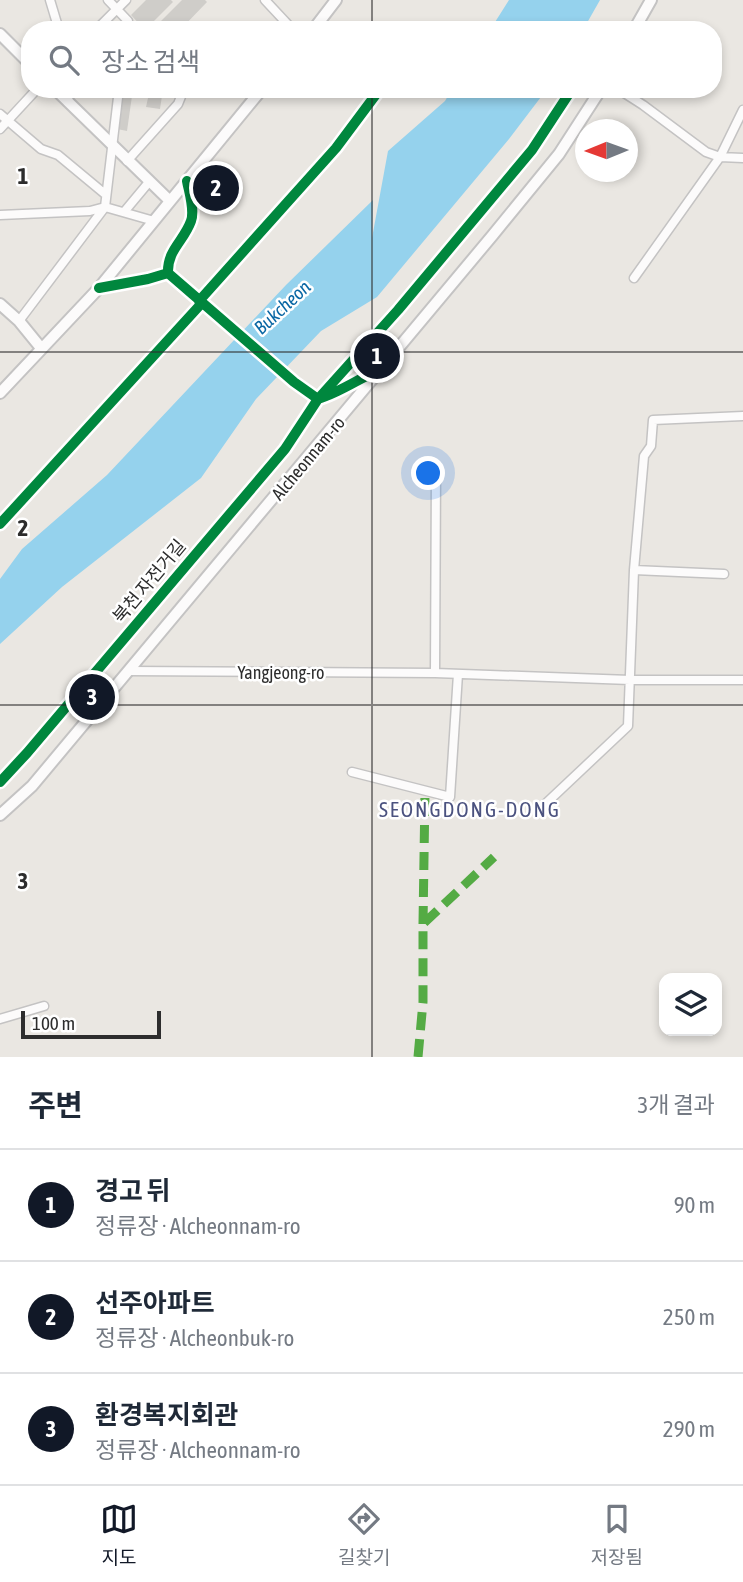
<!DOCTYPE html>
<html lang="ko">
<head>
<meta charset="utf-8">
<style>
  body { margin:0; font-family:"Asap Condensed","Noto Sans KR",sans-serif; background:#f2f2f3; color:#1f2937 }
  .controls { position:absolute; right:21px; bottom:21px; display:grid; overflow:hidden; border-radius:14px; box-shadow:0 4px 10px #0003 }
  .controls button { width:63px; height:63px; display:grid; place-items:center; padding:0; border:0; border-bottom:2px solid #e0e1e3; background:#fff; color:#1f2937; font:35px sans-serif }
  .compass { position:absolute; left:575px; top:119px; width:63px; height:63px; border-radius:50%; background:#fff; box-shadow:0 4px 10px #0003; rotate:269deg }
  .scale { position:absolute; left:21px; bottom:18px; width:140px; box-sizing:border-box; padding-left:7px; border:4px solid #2d2d2d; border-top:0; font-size:19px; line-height:24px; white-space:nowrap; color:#2d2d2d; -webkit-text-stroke:5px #fff; paint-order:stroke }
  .you { position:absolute; left:429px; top:474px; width:24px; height:24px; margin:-18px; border:5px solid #fff; border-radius:50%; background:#1a73e8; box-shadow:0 0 0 10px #1a73e833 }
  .badge { display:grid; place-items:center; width:46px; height:46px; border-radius:50%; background:#111827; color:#fff; font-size:23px; font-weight:700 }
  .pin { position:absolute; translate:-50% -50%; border:4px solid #fff; box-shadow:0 2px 7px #0006 }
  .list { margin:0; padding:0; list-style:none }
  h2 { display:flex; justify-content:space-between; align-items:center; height:91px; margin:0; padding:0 28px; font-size:30px }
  h2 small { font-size:23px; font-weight:400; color:#747a83 }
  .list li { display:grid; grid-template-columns:46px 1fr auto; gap:21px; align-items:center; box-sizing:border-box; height:112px; padding:0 28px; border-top:2px solid #e0e1e3 }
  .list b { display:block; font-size:26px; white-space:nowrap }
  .list p { margin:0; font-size:23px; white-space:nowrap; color:#747a83 }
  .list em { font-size:23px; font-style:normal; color:#747a83 }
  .icon { flex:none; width:38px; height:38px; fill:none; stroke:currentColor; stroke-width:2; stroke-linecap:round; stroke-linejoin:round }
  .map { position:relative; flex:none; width:743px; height:1057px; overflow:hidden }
  .search { position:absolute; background:#fff; box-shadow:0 4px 10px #0003; left:21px; right:21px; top:21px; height:77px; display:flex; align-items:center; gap:18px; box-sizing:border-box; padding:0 24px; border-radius:28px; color:#747a83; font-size:26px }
  .sheet { height:427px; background:#fff }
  nav { display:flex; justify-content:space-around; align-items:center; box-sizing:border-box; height:98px; border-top:2px solid #e0e1e3; background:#fff; font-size:19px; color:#747a83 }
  nav a { display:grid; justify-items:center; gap:4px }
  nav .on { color:#111827 }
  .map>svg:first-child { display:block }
</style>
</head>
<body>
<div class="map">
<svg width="743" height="1057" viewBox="0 0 743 1057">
  <rect width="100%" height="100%" fill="#eae7e2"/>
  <path fill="#95d2ed" d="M509 0H600L583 30H490Z
    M452 89H547L509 139 377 297 321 331 256 399 201 478 62 587 0 644V579L22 549 107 475 286 285 373 200 372 238 388 151 445 101Z"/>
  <path fill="#cfcdc9" d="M146 0H171L173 2 145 30 131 15Z
    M182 0H205L207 2 180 30H152Z
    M123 89H133L127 131 117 129Z
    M150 89H163L160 109 146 107Z"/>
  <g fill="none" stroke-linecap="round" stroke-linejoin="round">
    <defs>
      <path id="street" d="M50 0 59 30
        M108 0 128 21 127 30
        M265 0 293 30
        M96 30 126 0
        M618 89 643 105 706 152 720 157 743 158
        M68 102 69 89
        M0 114 41 149 58 155 105 194
        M0 129 37 89
        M127 161 178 104 184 89
        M124 212 149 182
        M0 215 90 211 105 207 154 221
        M634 278 720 157 743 110
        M19 321 105 207 119 89
        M634 570 724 574
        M128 671 435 673 630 680H743
        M435 673 436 469
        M352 772 450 797 458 674
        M540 809 628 726 634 570 644 456 651 446 653 420 743 416
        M0 1019 44 1006"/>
      <path id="secondary" d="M313 30 336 0
        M634 30 651 0
        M0 34 30 64
        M55 89 170 201
        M0 304 19 321 41 348
        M0 393 99 288 262 89
        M0 815 32 786 492 236 559 154 601 89"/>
    </defs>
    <use href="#street" stroke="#c4c3c3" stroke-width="11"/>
    <use href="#secondary" stroke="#c4c3c3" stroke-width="14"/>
    <use href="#street" stroke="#fcfbfb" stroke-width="8"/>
    <use href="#secondary" stroke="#fcfbfb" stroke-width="10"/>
    <path stroke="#54ab44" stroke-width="9" stroke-dasharray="18 9" stroke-linecap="butt" d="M423 924 425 792
      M418 1057 423 1002V924L494 857"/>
    <defs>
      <path id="cycleway" d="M168 273 294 382 318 399C341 392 361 377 383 368
        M99 288 148 279 168 273C167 250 184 241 191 221 195 210 189 192 187 181
        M199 301 336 148 380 89
        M0 524 201 304
        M0 782 27 753 285 449 318 399 398 310 532 150 572 89"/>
    </defs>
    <use href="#cycleway" stroke="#fff" stroke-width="15"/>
    <use href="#cycleway" stroke="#00873e" stroke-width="10"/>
  </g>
  <path fill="none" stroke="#2d2d2d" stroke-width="2" stroke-opacity="0.55" d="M372 0V30M372 89V1057M0 352H743M0 705H743"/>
  <g text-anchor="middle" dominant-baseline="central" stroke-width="5" stroke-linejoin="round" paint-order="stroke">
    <g font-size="18" fill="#2d2d2d" stroke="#fff">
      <text transform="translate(308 458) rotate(-50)">Alcheonnam-ro</text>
      <text transform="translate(149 581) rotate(-50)">북천 자전거길</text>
      <text x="281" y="672">Yangjeong-ro</text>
    </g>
    <g font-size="19" font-style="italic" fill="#0a67a4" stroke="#fff">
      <text transform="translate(282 307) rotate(-43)">Bukcheon</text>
    </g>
    <g font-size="21" letter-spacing="2" fill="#4b527f" stroke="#fff">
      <text x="470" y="809">SEONGDONG-DONG</text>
    </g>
  </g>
  <g font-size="23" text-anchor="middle" font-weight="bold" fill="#2d2d2d" stroke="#fff" stroke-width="5" stroke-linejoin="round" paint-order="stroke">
    <text x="23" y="184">1</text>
    <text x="23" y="536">2</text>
    <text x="23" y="889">3</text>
  </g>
</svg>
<div class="controls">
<button><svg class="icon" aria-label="layers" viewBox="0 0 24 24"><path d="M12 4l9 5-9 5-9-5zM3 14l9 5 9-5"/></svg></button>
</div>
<svg class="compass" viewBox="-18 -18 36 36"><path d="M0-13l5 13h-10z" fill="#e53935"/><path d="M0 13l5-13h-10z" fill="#747a83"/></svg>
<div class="scale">100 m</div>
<div class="you"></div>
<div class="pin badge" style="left:377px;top:356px">1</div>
<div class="pin badge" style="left:216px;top:188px">2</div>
<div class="pin badge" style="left:92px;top:697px">3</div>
<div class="search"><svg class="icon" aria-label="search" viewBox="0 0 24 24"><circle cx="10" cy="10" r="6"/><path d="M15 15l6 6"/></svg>장소 검색</div>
</div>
<section class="sheet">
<h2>주변<small>3개 결과</small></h2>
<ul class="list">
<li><span class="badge">1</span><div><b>경고 뒤</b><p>정류장 · Alcheonnam-ro</p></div><em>90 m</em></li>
<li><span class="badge">2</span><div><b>선주아파트</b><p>정류장 · Alcheonbuk-ro</p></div><em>250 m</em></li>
<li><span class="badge">3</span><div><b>환경복지회관</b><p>정류장 · Alcheonnam-ro</p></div><em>290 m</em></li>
</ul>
</section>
<nav>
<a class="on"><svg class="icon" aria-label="map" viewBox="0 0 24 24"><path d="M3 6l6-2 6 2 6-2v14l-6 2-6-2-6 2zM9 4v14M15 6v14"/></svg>지도</a>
<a><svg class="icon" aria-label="directions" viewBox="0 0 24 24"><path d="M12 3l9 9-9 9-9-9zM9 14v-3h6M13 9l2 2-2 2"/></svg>길찾기</a>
<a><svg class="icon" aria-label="saved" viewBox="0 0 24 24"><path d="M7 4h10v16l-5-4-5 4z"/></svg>저장됨</a>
</nav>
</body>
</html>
